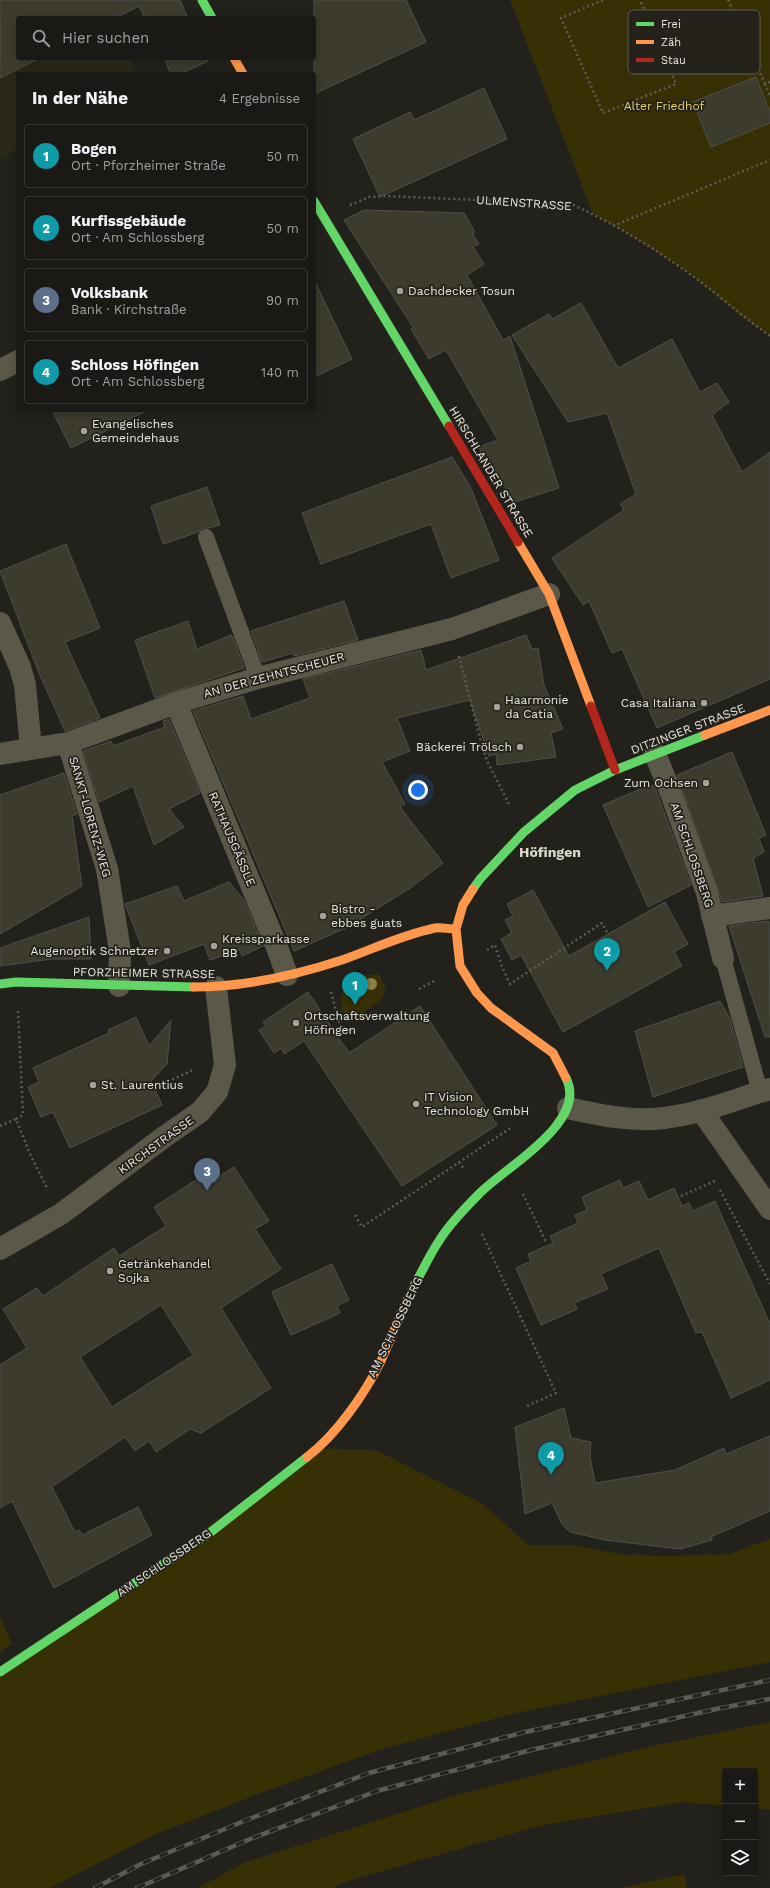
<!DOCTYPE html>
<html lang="de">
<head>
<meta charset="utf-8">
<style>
  body { margin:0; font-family:"Work Sans",sans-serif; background:#272622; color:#f1f3f6 }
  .controls { position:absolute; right:12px; bottom:12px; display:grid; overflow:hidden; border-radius:4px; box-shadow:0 2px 10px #0003 }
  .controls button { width:36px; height:36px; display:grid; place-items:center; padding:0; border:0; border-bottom:1px solid #383834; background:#1a1915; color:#f1f3f6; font:20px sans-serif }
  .you { position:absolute; left:418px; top:790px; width:14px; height:14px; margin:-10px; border:3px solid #fff; border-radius:50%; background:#1a73e8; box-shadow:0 0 0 6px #1a73e833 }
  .badge { display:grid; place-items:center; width:26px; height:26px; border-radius:50%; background:#a3a29d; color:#fff; font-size:13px; font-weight:700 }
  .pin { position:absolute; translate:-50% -33px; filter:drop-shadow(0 1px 2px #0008) }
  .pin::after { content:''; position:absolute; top:21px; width:14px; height:12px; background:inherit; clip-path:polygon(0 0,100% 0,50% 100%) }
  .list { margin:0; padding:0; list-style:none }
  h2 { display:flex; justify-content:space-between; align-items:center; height:52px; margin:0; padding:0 16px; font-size:17px }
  h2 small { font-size:13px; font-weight:400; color:#9fa0a0 }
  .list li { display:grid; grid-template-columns:26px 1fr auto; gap:12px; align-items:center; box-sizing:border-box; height:64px; margin:0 8px 8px; padding:0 8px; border:1px solid #383834; border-radius:4px }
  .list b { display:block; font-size:15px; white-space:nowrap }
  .list p { margin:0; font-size:13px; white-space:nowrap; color:#9fa0a0 }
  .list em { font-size:13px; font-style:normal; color:#9fa0a0 }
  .icon { flex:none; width:22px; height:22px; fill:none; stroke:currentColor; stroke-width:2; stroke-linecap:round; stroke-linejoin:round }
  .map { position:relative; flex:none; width:770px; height:1888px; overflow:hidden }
  .search { position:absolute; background:#1a1915; box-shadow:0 2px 10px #0003; left:16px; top:16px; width:300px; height:44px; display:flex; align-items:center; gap:10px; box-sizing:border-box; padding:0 14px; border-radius:4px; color:#9fa0a0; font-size:15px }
  .panel { position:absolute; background:#1a1915; box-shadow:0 2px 10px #0003; left:16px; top:72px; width:300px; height:340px; border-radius:4px }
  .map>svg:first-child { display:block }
</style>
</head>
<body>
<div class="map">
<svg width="770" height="1888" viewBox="0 0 770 1888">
  <rect width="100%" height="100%" fill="#22211c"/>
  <path fill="#2b281a" d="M0 0 18 18V58H129L138 74H18V150L0 159Z"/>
  <path fill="#383005" d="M510 0H770V336L737 313 692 275 644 243 593 214Z
    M379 974 386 989 381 1000 350 1023 341 1010 342 991 360 976Z
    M319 1448 378 1451 483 1504 528 1545H573L619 1554 664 1556 729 1554 770 1539V1662L516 1713 379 1750 258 1794 154 1835 50 1888H0V1673Z
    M0 1617 12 1644 0 1652Z
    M770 1722V1810L755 1808V1771H725V1806L684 1802 543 1825 348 1881 332 1888H197L246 1862 457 1795 657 1745Z
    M684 1874 687 1888H621Z"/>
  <path fill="#3d3b2e" stroke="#504f4b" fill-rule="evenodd" d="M0 0H180L188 18H145L139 6 116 18H18V58H39L0 78Z
    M314 0H406L426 42 314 94Z
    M164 58H207L208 61 180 74H171Z
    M756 77 770 112V123L711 147 693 102Z
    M484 88 507 139 380 197 353 139 410 112 414 120Z
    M364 210 464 213 475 232 472 233 479 244 473 247 484 264 467 275 503 340 510 336 559 488 515 502 478 447 498 440 446 350 429 359 411 329 413 327 344 220Z
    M314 280 352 359 314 377Z
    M581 303 618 368 672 339 700 392 717 383 729 402 712 415 742 472 770 452V679L657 728 622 649 612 653 589 601 583 605 552 558 624 510 620 504 636 494 607 413 568 422 512 335 549 314 552 319Z
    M52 410H148L71 448Z
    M452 457 471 488 499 560 451 578 431 524 321 564 302 513Z
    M207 487 220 525 209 528H203L198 532 163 544 151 506Z
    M66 544 100 628 65 642 100 718 65 731 39 673 0 571Z
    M344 601 358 640 294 656 293 653 262 662 251 631Z
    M188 621 197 649 231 635 233 637 244 668 155 698 135 640Z
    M526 635 532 649 538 648 544 685 563 729 551 733 556 757 497 765 496 754 489 756 470 700 397 718 410 751 382 762 405 804 400 807 443 863 410 888 348 927 294 951 193 711 243 696 251 719 310 698 303 679 421 650 426 670Z
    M169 719 200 793 169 809 184 827 154 845 133 786 99 802 83 751 111 741 113 746 165 727 163 721Z
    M732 752 766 835 759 838 764 852 753 858 763 896 722 902 677 775Z
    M64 773 77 814 72 816 82 886 0 934V795Z
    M654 785 691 885 648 907 603 805 645 787V789Z
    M229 882 244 900 263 946 242 956 240 950 210 960 204 944 149 965 125 904 177 886 184 901Z
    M533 890 569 956 665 902 688 944 674 952 682 966 563 1032 521 955 512 960 501 939 512 933 505 920 513 916 507 904Z
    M89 917 91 959H52L0 966V948Z
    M769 921 770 1037H765L729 926Z
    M308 992 349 1053 420 1006 497 1125 402 1186 304 1041 284 1054 281 1048 274 1053 259 1030 266 1026 263 1022Z
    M720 1001 730 1019 743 1067 653 1097 635 1031Z
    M136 1017 149 1046 171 1020 167 1064 151 1081 162 1105 70 1148 53 1112 41 1117 28 1087 39 1082 33 1068 109 1033 108 1030Z
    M234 1167 269 1221 255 1229 281 1269 221 1308 271 1388 201 1433 190 1429 156 1452 149 1441 135 1451 125 1437 52 1487 75 1532 79 1530 82 1535 138 1507 152 1535 54 1588 12 1501 0 1508V1365L27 1348 3 1309 37 1288 43 1296 114 1248 119 1256 166 1226 154 1207 210 1171 215 1179ZM161 1305 193 1355 112 1407 80 1357Z
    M620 1180 623 1188 639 1181 648 1200 674 1188 682 1206 689 1203 693 1211 715 1201 770 1324V1380L731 1398 702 1332 696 1333 659 1248 601 1274 608 1289 574 1303 577 1309 541 1325 516 1268 531 1261 528 1254 553 1243 550 1236 578 1223 575 1215 587 1210 582 1197Z
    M332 1264 349 1300 337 1306 340 1313 291 1335 272 1292Z
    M564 1408 571 1438 591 1442 590 1457 595 1483 675 1470 724 1448 726 1454 770 1436V1511L711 1537 712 1540 680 1549 605 1540 570 1532 562 1524 552 1503 525 1514 515 1427Z"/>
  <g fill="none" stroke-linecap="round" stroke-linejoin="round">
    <path stroke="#5e5c52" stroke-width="2.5" stroke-dasharray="2 3" stroke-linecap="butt" d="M603 0 561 18 603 113 676 84 640 0
      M728 0 765 84
      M770 82 765 84 770 97
      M350 205 369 197 385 196 571 204C613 223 653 247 691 275 718 294 743 317 770 336
      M613 226 770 160
      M459 656 481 742 487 761 510 806
      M487 950 495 945 502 967 510 984 602 923 608 934
      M419 989 436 980
      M331 992 341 1029
      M154 1088 193 1070
      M16 1119 23 1115 18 1010
      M0 1126 16 1119 30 1154 48 1190
      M459 1162 465 1170
      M720 1190 770 1284
      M523 1194 546 1242
      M681 1196 717 1180
      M355 1215 362 1227 512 1127
      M482 1234 556 1393 527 1406"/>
    <path stroke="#5b5849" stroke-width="16" d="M206 537 258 678
      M723 958 760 1092"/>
    <path stroke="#5b5849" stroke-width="22" d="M0 370 18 361
      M0 623 20 667 25 685 31 749
      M176 703 278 950 287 975
      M68 743 107 869 120 951 119 986
      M0 754 68 743 176 703 258 678 452 629 549 594
      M655 754 669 788 707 893 723 958
      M712 916 770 908
      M568 1108C598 1115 633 1122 664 1118 700 1114 736 1099 770 1089
      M701 1110 770 1209
      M0 1249 61 1214 164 1137 200 1112 217 1092 225 1065 216 987"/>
    <path stroke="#63d668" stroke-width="9" d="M202 0 212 18
      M314 201 449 426
      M473 889 480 879 524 832 575 790 615 770 705 735
      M0 984 16 982 194 987
      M415 1284C423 1270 430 1254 439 1241 448 1226 466 1207 479 1194 504 1168 589 1122 566 1078
      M0 1672 207 1535 307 1457"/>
    <path stroke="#ff974d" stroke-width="9" d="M234 58 243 74
      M518 542 549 594 591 706
      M705 735 770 710
      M473 889 463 905 456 929 460 966 477 993 491 1008 553 1053 566 1078
      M194 987C243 987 296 975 342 960 373 949 402 935 435 928 441 927 449 929 456 929
      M307 1457C336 1435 364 1395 380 1363 392 1337 402 1309 415 1284"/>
    <path stroke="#b3261e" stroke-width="9" d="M449 426 518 542
      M591 706 615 770"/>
    <defs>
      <path id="rail" d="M95 1888 141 1864 244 1821 369 1773 525 1732 770 1680
        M137 1888 250 1839 377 1791 531 1750 721 1708 770 1699"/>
    </defs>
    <use href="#rail" stroke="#5e5c52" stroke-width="4.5"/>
    <use href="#rail" stroke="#24221a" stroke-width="3" stroke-dasharray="9" stroke-linecap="butt"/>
  </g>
  <circle fill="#8d8248" cx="371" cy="984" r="6"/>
  <g fill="#a3a29d" stroke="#24221a" stroke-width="1.5">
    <circle cx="400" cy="291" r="4"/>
    <circle cx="84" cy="431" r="4"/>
    <circle cx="704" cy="703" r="4"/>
    <circle cx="497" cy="707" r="4"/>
    <circle cx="520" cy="747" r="4"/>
    <circle cx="706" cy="783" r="4"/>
    <circle cx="323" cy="916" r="4"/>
    <circle cx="214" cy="946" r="4"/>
    <circle cx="167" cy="951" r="4"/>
    <circle cx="296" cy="1023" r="4"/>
    <circle cx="93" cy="1085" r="4"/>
    <circle cx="416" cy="1104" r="4"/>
    <circle cx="110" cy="1271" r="4"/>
  </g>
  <g text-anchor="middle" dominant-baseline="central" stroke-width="3.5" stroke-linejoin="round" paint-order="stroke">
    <g font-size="12" fill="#e5d16c" stroke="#24221a">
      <text x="664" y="106">Alter Friedhof</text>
    </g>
    <g font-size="12" fill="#e8e8e2" stroke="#24221a">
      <text transform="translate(524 203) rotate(4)">ULMENSTRASSE</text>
      <text transform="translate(491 472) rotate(59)">HIRSCHLANDER STRASSE</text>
      <text transform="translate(274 675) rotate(-15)">AN DER ZEHNTSCHEUER</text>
      <text transform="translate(688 729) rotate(-21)">DITZINGER STRASSE</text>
      <text transform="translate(90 817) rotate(74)">SANKT-LORENZ-WEG</text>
      <text transform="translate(232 839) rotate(67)">RATHAUSGÄSSLE</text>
      <text transform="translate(692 855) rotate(71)">AM SCHLOSSBERG</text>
      <text transform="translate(144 973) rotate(1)">PFORZHEIMER STRASSE</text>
      <text transform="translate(156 1145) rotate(-36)">KIRCHSTRASSE</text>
      <text transform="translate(395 1327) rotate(-64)">AM SCHLOSSBERG</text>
      <text transform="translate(164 1563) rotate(-34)">AM SCHLOSSBERG</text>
    </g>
    <g font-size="12" fill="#e8e8e2" stroke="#24221a" text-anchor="start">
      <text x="408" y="291">Dachdecker Tosun</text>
      <text x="92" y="424">Evangelisches<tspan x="92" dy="14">Gemeindehaus</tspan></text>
      <text x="505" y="700">Haarmonie<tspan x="505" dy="14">da Catia</tspan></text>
      <text x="696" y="703" text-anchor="end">Casa Italiana</text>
      <text x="512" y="747" text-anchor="end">Bäckerei Trölsch</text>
      <text x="698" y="783" text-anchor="end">Zum Ochsen</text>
      <text x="331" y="909">Bistro -<tspan x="331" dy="14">ebbes guats</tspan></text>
      <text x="222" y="939">Kreissparkasse<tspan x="222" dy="14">BB</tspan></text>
      <text x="159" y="951" text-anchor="end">Augenoptik Schnetzer</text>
      <text x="304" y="1016">Ortschaftsverwaltung<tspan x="304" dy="14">Höfingen</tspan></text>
      <text x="101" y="1085">St. Laurentius</text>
      <text x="424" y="1097">IT Vision<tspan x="424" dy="14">Technology GmbH</tspan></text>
      <text x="118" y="1264">Getränkehandel<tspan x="118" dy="14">Sojka</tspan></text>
    </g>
    <g font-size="14" font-weight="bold" fill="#dad8cd" stroke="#24221a">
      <text x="550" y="852">Höfingen</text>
    </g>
  </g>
  <rect x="628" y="10" width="132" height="64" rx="6" fill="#24221a" stroke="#5f5d56" stroke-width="1"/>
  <rect x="636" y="22" width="18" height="4" fill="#63d668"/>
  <rect x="636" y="40" width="18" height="4" fill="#ff974d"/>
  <rect x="636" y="58" width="18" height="4" fill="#b3261e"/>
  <g font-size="11" fill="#e8e8e2">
    <text x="661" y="28">Frei</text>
    <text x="661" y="46">Zäh</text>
    <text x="661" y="64">Stau</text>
  </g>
</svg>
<div class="controls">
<button>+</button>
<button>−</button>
<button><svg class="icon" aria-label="layers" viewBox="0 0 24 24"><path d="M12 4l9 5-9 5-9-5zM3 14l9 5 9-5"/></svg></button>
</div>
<div class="you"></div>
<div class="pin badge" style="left:355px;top:1005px;background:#0f9aa8">1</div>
<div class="pin badge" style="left:607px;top:971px;background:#0f9aa8">2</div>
<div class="pin badge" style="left:207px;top:1191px;background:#5c6f8a">3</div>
<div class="pin badge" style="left:551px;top:1475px;background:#0f9aa8">4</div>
<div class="search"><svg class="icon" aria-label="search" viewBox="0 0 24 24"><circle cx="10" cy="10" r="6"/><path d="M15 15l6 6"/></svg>Hier suchen</div>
<section class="panel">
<h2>In der Nähe<small>4 Ergebnisse</small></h2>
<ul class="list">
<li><span class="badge" style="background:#0f9aa8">1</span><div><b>Bogen</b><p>Ort · Pforzheimer Straße</p></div><em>50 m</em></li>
<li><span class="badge" style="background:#0f9aa8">2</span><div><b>Kurfissgebäude</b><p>Ort · Am Schlossberg</p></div><em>50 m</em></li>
<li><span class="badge" style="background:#5c6f8a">3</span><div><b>Volksbank</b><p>Bank · Kirchstraße</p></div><em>90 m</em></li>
<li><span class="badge" style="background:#0f9aa8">4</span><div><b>Schloss Höfingen</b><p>Ort · Am Schlossberg</p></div><em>140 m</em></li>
</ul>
</section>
</div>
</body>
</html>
